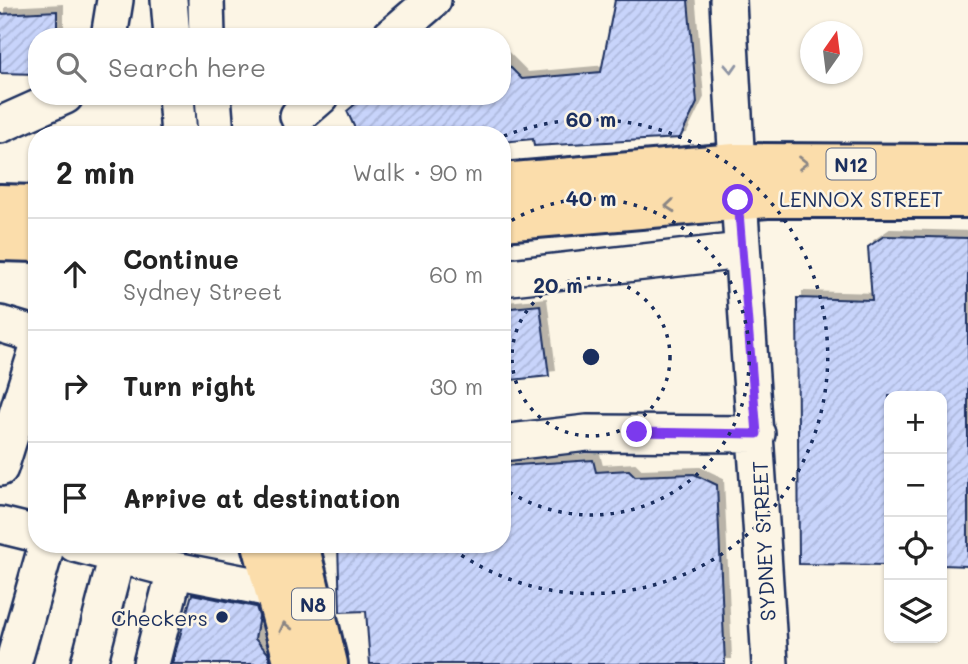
<!DOCTYPE html>
<html lang="en">
<head>
<meta charset="utf-8">
<style>
  body { margin:0; font-family:Mali,sans-serif; background:#f6f6f6; color:#222 }
  .controls { position:absolute; right:21px; bottom:21px; display:grid; overflow:hidden; border-radius:14px; box-shadow:0 2px 5px #0004 }
  .controls button { width:63px; height:63px; display:grid; place-items:center; padding:0; border:0; border-bottom:2px solid #e0e0e0; background:#fff; color:#222; font:35px sans-serif }
  .compass { position:absolute; left:800px; top:21px; width:63px; height:63px; border-radius:50%; background:#fff; box-shadow:0 2px 5px #0004; rotate:14deg }
  .stop { position:absolute; width:21px; height:21px; margin:-16px; border:5px solid #7c3aed; border-radius:50%; background:#fff }
  .stop.end { background:#7c3aed; border-color:#fff; box-shadow:0 2px 7px #0008 }
  .list { margin:0; padding:0; list-style:none }
  h2 { display:flex; justify-content:space-between; align-items:center; height:91px; margin:0; padding:0 28px; font-size:30px }
  h2 small { font-size:23px; font-weight:400; color:#767676 }
  .list li { display:grid; grid-template-columns:46px 1fr auto; gap:21px; align-items:center; box-sizing:border-box; height:112px; padding:0 28px; border-top:2px solid #e0e0e0 }
  .list b { display:block; font-size:26px; white-space:nowrap }
  .list p { margin:0; font-size:23px; white-space:nowrap; color:#767676 }
  .list em { font-size:23px; font-style:normal; color:#767676 }
  .icon { flex:none; width:38px; height:38px; fill:none; stroke:currentColor; stroke-width:2; stroke-linecap:round; stroke-linejoin:round }
  .map { position:relative; flex:none; width:968px; height:664px; overflow:hidden }
  .search { position:absolute; background:#fff; box-shadow:0 2px 5px #0004; left:28px; top:28px; width:483px; height:77px; display:flex; align-items:center; gap:18px; box-sizing:border-box; padding:0 24px; border-radius:28px; color:#767676; font-size:26px }
  .panel { position:absolute; background:#fff; box-shadow:0 2px 5px #0004; left:28px; top:126px; width:483px; height:427px; border-radius:28px }
  .map>svg:first-child { display:block }
</style>
</head>
<body>
<div class="map">
<svg width="968" height="664" viewBox="0 0 968 664">
  <defs>
    <pattern id="building-hatch" width="6" height="6" patternUnits="userSpaceOnUse" patternTransform="scale(1.75)"><rect width="6" height="6" fill="#c8d4fb"/><path d="M-1 1l2-2M0 6l6-6M5 7l2-2" fill="none" stroke="#abb6da"/></pattern>
    <filter id="shadow"><feDropShadow dx="6" dy="-6" stdDeviation="0" flood-color="#0004"/></filter>
  </defs>
  <rect width="100%" height="100%" fill="#fcf5e5"/>
  <filter id="ink" filterUnits="userSpaceOnUse"><feTurbulence type="fractalNoise" baseFrequency=".0143" numOctaves="2"/><feDisplacementMap in="SourceGraphic" scale="14" xChannelSelector="R" yChannelSelector="G"/><feConvolveMatrix kernelMatrix="1 2 1 2 8 2 1 2 1" color-interpolation-filters="sRGB"/></filter>
  <g filter="url(#ink)">
    <path fill="url(#building-hatch)" stroke="#1b2f5e" stroke-width="2" filter="url(#shadow)" d="M615 0H688L697 103 680 138 534 146 533 139 502 142V135H358L347 111 365 96H502V59L522 79 601 72Z
      M57 11V37H37V74L0 73V14Z
      M884 236 968 238V566L942 565V396H889V565L799 564 797 298 872 300 868 247Z
      M540 305 549 376 502 381V309Z
      M593 460 596 472 629 470 635 476 694 474 717 485 725 664H370L366 611 340 612 338 544H502V466Z
      M192 594 256 607 259 616 255 639 268 653 271 664H172Z"/>
    <g fill="none" stroke-linecap="round" stroke-linejoin="round">
      <defs>
        <path id="minor" d="M169 0 172 37
          M206 0 207 37
          M728 0C738 222 757 442 770 664
          M109 37 115 0
          M390 37 433 0
          M176 96 179 135
          M213 96 216 135
          M298 116 321 96
          M0 125 65 96
          M502 278 741 251
          M0 324 37 335
          M502 443 587 433 757 434
          M0 468 37 350
          M0 525 37 534
          M75 544 175 570 276 590
          M13 664 47 544
          M89 664 120 544
          M151 664 175 570"/>
        <path id="highway" d="M502 183 735 163 968 164
          M0 204 37 205
          M502 221 767 198H968
          M0 241 37 242
          M262 544 294 664
          M299 544 328 664"/>
      </defs>
      <use href="#minor" stroke="#1b2f5e" stroke-width="40"/>
      <use href="#highway" stroke="#1b2f5e" stroke-width="44"/>
      <use href="#minor" stroke="#fcf5e5" stroke-width="35"/>
      <use href="#highway" stroke="#fbddab" stroke-width="38"/>
    </g>
    <defs><path id="oneway-chevron" d="M-2-3.5L2.5 0L-2 3.5" fill="none" stroke-width="1.6" stroke-linecap="round" stroke-linejoin="round" transform="scale(1.75)"/></defs>
    <use stroke="#8c92a2" href="#oneway-chevron" transform="translate(731 68) rotate(87)"/>
    <g stroke="#8b8684">
      <use href="#oneway-chevron" transform="translate(803 163)"/>
      <use href="#oneway-chevron" transform="translate(670 206) rotate(175)"/>
      <use href="#oneway-chevron" transform="translate(285 627) rotate(-104)"/>
    </g>
  </g>
  <g fill="none" stroke-linecap="round" stroke-linejoin="round" filter="url(#ink)">
    <path stroke="#7c3aed" stroke-width="9" d="M637 432 757 434 738 200"/>
  </g>
  <g fill="none" stroke="#1b2f5e" stroke-width="3.5" stroke-dasharray="3.5 7">
    <circle cx="591" cy="357" r="79"/>
    <path d="M503 226A158 158 0 1 1 503 488"/>
    <path d="M504 136A237 237 0 1 1 447 545"/>
  </g>
  <circle fill="#1b2f5e" stroke="#fcf5e5" stroke-width="2.5" cx="222" cy="617" r="7"/>
  <g text-anchor="middle" dominant-baseline="central" stroke-width="5" stroke-linejoin="round" paint-order="stroke">
    <g fill="#fcf5e5" stroke="#5e6a86" stroke-width="2">
      <rect x="826.5" y="148.5" width="49" height="31" rx="5"/>
      <rect x="292" y="588.5" width="42" height="31" rx="5"/>
    </g>
    <g font-size="19" font-weight="bold" fill="#1b2f5e">
      <text x="851" y="164">N12</text>
      <text x="313" y="604">N8</text>
    </g>
    <g font-size="21" fill="#1b2f5e" stroke="#fcf5e5">
      <text x="861" y="198">LENNOX STREET</text>
      <text transform="translate(763 541) rotate(-93)">SYDNEY STREET</text>
    </g>
    <g font-size="21" fill="#1b2f5e" stroke="#fcf5e5" text-anchor="end">
      <text x="208" y="617">Checkers</text>
    </g>
  </g>
  <circle cx="591" cy="357" r="10" fill="#1b2f5e" stroke="#fcf5e5" stroke-width="3.5"/>
  <g font-size="21" text-anchor="middle" font-weight="bold" fill="#1b2f5e" stroke="#fcf5e5" stroke-width="5" stroke-linejoin="round" paint-order="stroke">
    <text x="591" y="127">60 m</text>
    <text x="591" y="206">40 m</text>
    <text x="558" y="293">20 m</text>
  </g>
</svg>
<div class="controls">
<button>+</button>
<button>−</button>
<button><svg class="icon" aria-label="locate" viewBox="0 0 24 24"><circle cx="12" cy="12" r="6"/><path d="M12 2v4M12 18v4M2 12h4M18 12h4"/></svg></button>
<button><svg class="icon" aria-label="layers" viewBox="0 0 24 24"><path d="M12 4l9 5-9 5-9-5zM3 14l9 5 9-5"/></svg></button>
</div>
<svg class="compass" viewBox="-18 -18 36 36"><path d="M0-13l5 13h-10z" fill="#e53935"/><path d="M0 13l5-13h-10z" fill="#767676"/></svg>
<div class="stop" style="left:738px;top:200px"></div>
<div class="stop end" style="left:637px;top:432px"></div>
<div class="search"><svg class="icon" aria-label="search" viewBox="0 0 24 24"><circle cx="10" cy="10" r="6"/><path d="M15 15l6 6"/></svg>Search here</div>
<section class="panel">
<h2>2 min<small>Walk · 90 m</small></h2>
<ul class="list">
<li><svg class="icon" aria-label="ahead" viewBox="0 0 24 24"><path d="M12 20V5M6 11l6-6 6 6"/></svg><div><b>Continue</b><p>Sydney Street</p></div><em>60 m</em></li>
<li><svg class="icon" aria-label="right" viewBox="0 0 24 24"><path d="M7 20v-9h11M14 6l5 5-5 5"/></svg><div><b>Turn right</b></div><em>30 m</em></li>
<li><svg class="icon" aria-label="arrive" viewBox="0 0 24 24"><path d="M6 21V4h12l-3 4 3 4H6"/></svg><div><b>Arrive at destination</b></div></li>
</ul>
</section>
</div>
</body>
</html>
